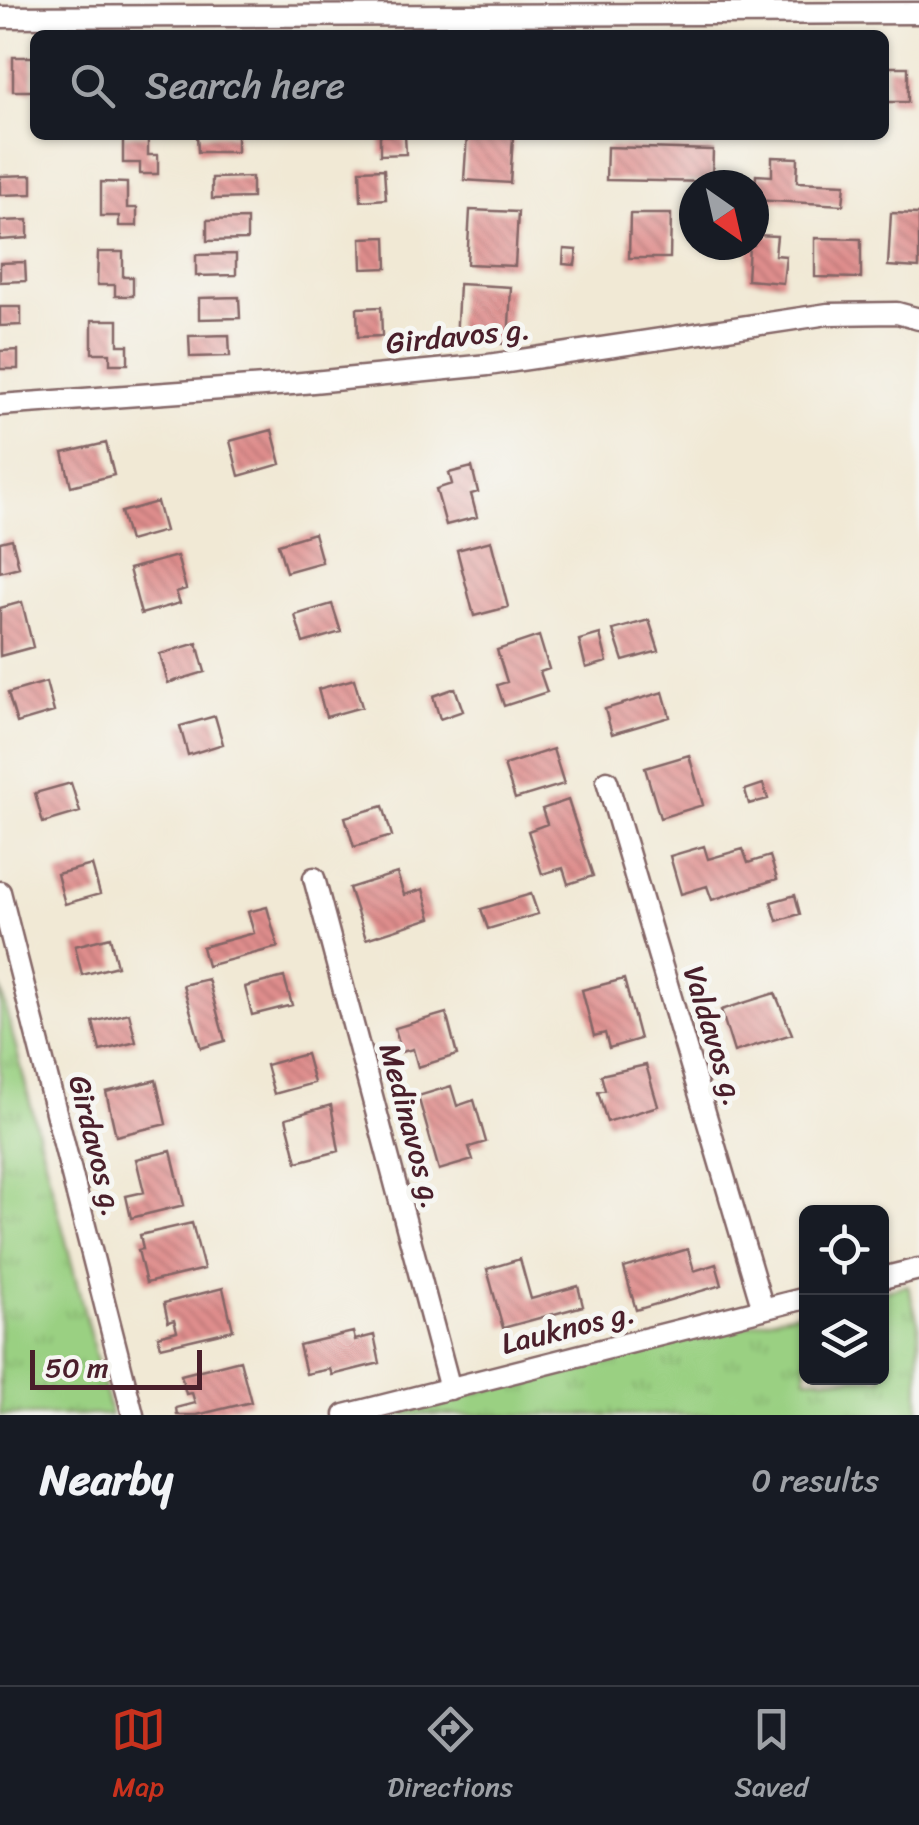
<!DOCTYPE html>
<html lang="en">
<head>
<meta charset="utf-8">
<style>
  body { margin:0; font-family:Sriracha,sans-serif; background:#242831; color:#f1f3f6 }
  .controls { position:absolute; right:30px; bottom:30px; display:grid; overflow:hidden; border-radius:15px; box-shadow:0 2px 8px #0004 }
  .controls button { width:90px; height:90px; display:grid; place-items:center; padding:0; border:0; border-bottom:2px solid #363941; background:#171b24; color:#f1f3f6; font:50px sans-serif }
  .compass { position:absolute; left:679px; top:170px; width:90px; height:90px; border-radius:50%; background:#171b24; box-shadow:0 2px 8px #0004; rotate:146deg }
  .scale { position:absolute; left:30px; bottom:25px; width:172px; box-sizing:border-box; padding-left:10px; border:5px solid #4a1f2b; border-top:0; font-size:28px; line-height:35px; white-space:nowrap; color:#4a1f2b; -webkit-text-stroke:8px #f6f6f2; paint-order:stroke }
  .list { margin:0; padding:0; list-style:none }
  h2 { display:flex; justify-content:space-between; align-items:center; height:130px; margin:0; padding:0 40px; font-size:42px }
  h2 small { font-size:32px; font-weight:400; color:#9ea1a6 }
  .icon { flex:none; width:55px; height:55px; fill:none; stroke:currentColor; stroke-width:2; stroke-linecap:round; stroke-linejoin:round }
  .map { position:relative; flex:none; width:919px; height:1415px; overflow:hidden }
  .search { position:absolute; background:#171b24; box-shadow:0 2px 8px #0004; left:30px; right:30px; top:30px; height:110px; display:flex; align-items:center; gap:25px; box-sizing:border-box; padding:0 35px; border-radius:15px; color:#9ea1a6; font-size:38px }
  .sheet { height:270px; background:#171b24 }
  nav { display:flex; justify-content:space-around; align-items:center; box-sizing:border-box; height:140px; border-top:2px solid #363941; background:#171b24; font-size:28px; color:#9ea1a6 }
  nav a { display:grid; justify-items:center; gap:5px }
  nav .on { color:#c8321e }
  .map>svg:first-child { display:block }
</style>
</head>
<body>
<div class="map">
<svg width="919" height="1415" viewBox="0 0 919 1415">
  <defs>
    <pattern id="grass-tufts" width="24" height="20" patternUnits="userSpaceOnUse" patternTransform="scale(2.5)"><rect width="24" height="20" fill="#9ad082"/><path d="M3 7l-1-3M5 7V3M7 7l1-3M15 17l-1-3M17 17v-4M19 17l1-3" fill="none" stroke="#86b270"/></pattern>
    <pattern id="building-back-hatch" width="6" height="6" patternUnits="userSpaceOnUse" patternTransform="scale(2.5)"><rect width="6" height="6" fill="#df8e8d"/><path d="M-1 5l2 2M0 0l6 6M5-1l2 2" fill="none" stroke="#b77373"/></pattern>
  </defs>
  <rect width="100%" height="100%" fill="#f6f6f2"/>
  <filter id="ink" filterUnits="userSpaceOnUse"><feTurbulence type="fractalNoise" baseFrequency=".01" numOctaves="2"/><feDisplacementMap in="SourceGraphic" scale="20" xChannelSelector="R" yChannelSelector="G"/><feConvolveMatrix kernelMatrix="1 2 1 2 8 2 1 2 1" color-interpolation-filters="sRGB"/></filter>
  <filter id="wash" filterUnits="userSpaceOnUse"><feTurbulence type="fractalNoise" baseFrequency=".0048" numOctaves="4" result="noise"/><feDisplacementMap in="SourceGraphic" scale="40" xChannelSelector="R" yChannelSelector="G"/><feGaussianBlur stdDeviation="2.25" result="paint"/><feColorMatrix in="noise" values="0 0 0 0 0 0 0 0 0 0 0 0 0 0 0 0 0 1.4 0 .05"/><feComposite in="paint" operator="in"/></filter>
  <g filter="url(#wash)">
    <rect width="100%" height="100%" fill="#f1e9d5"/>
    <path fill="url(#grass-tufts)" stroke="#727856" stroke-width="2.5" d="M0 986 111 1415H0Z
      M908 1285 919 1326V1415H386L806 1310V1378H882V1291Z"/>
    <g id="blocks">
      <path fill="url(#building-back-hatch)" d="M13 57H33V91H13Z
        M887 67H908V102H888Z
        M123 135H148V155H158V174H140V163H123Z
        M197 135H237V152H198Z
        M380 135H405L406 154 380 155Z
        M467 135 513 137 510 183 464 180Z
        M607 147 713 150 712 182 606 180Z
        M772 157 798 158 797 182 845 184 843 205 754 200 756 175 772 176Z
        M384 169 386 199 361 201 360 170Z
        M32 175V194L0 195V176Z
        M252 177V198L212 199V178Z
        M101 182 127 183V208H137V226H119V216H101Z
        M470 210 518 212 515 266 467 264Z
        M891 213 919 214V268L888 266Z
        M630 214H671L670 258H629Z
        M247 219V240L207 241V220Z
        M28 220V238L0 240V221Z
        M754 235 777 236 775 255 786 256 783 283 747 280 749 245H754Z
        M386 237 387 268 362 269 361 238Z
        M815 238 861 239V278L815 277Z
        M564 249 577 250 575 265 563 264Z
        M98 252H123V277H133V296H115V285H97Z
        M236 254V275L196 276V255Z
        M25 262 26 281 0 282V263Z
        M459 284 511 287 508 344 456 341Z
        M239 297 240 318 199 319V298Z
        M0 307H21V325L0 326Z
        M381 307 382 336 358 337 357 308Z
        M92 320H118V345H128V364H110V353H92Z
        M229 335 230 356 190 357 189 336Z
        M18 350V369H0V351Z
        M272 430 281 464 239 476 230 441Z
        M106 443 114 475 71 486 63 453Z
        M472 467 478 492 471 494 477 517 446 525 436 489 452 484 449 473Z
        M157 502 165 531 129 541 121 512Z
        M314 533 322 562 286 572 278 544Z
        M12 539 19 567 0 572V542Z
        M491 541 508 607 474 616 457 550Z
        M177 556 186 589 176 592 180 603 141 614 129 569Z
        M22 602 33 647 0 656V608Z
        M332 604 341 632 303 643 295 615Z
        M649 620 659 651 623 661 613 630Z
        M600 634 607 662 586 668 579 640Z
        M539 636 549 669 540 672 547 692 504 706 497 685 507 682 497 650Z
        M197 643 205 672 168 683 160 654Z
        M354 679 362 707 326 717 318 689Z
        M46 682 54 712 17 723 8 693Z
        M455 688 463 711 440 719 433 696Z
        M663 692 670 717 612 734 605 709Z
        M215 716 223 744 188 755 180 726Z
        M553 749 564 784 515 799 504 765Z
        M689 755 703 805 660 818 645 768Z
        M71 783 80 812 43 823 35 793Z
        M763 784 768 799 749 804 745 790Z
        M568 800 593 876 568 884 563 868 542 874 528 831 547 824 542 809Z
        M383 806 392 836 354 847 345 817Z
        M704 846 708 859 743 849 748 863 770 856 777 879 712 900 707 886 681 894 670 856Z
        M92 865 100 894 65 904 57 874Z
        M397 873 404 895 423 889 431 918 366 939 349 888Z
        M531 894 538 914 488 929 481 909Z
        M795 895 800 914 777 921 771 902Z
        M267 907 278 947 207 966 202 947 254 933 248 912Z
        M110 937 117 966 82 975 75 946Z
        M284 977 292 1005 252 1015 245 987Z
        M208 979 225 1041 201 1048 183 985Z
        M624 979 640 1039 609 1048 605 1033 594 1036 582 990Z
        M775 993 792 1034 734 1052 721 1010Z
        M129 1013 136 1042 100 1051 93 1022Z
        M446 1013 457 1055 418 1067 413 1049 401 1052 395 1028Z
        M306 1054 314 1083 274 1094 266 1065Z
        M646 1065 658 1106 607 1122 598 1092 605 1090 601 1075Z
        M156 1080 166 1124 116 1136 106 1092Z
        M451 1086 457 1106 474 1100 486 1142 469 1147 473 1160 439 1170 418 1096Z
        M331 1105 339 1151 297 1162 286 1118Z
        M171 1151 184 1205 131 1218 126 1196 144 1192 136 1159Z
        M192 1223 204 1269 146 1283 138 1250 143 1249 140 1235Z
        M688 1249 694 1271 716 1264 722 1285 636 1310 624 1268Z
        M520 1259 531 1299 578 1286 583 1306 503 1328 487 1269Z
        M223 1288 233 1330 161 1347 158 1336 177 1331 174 1320 168 1322 164 1303Z
        M353 1332 355 1340 374 1335 380 1363 332 1375 330 1369 306 1374 299 1345Z
        M240 1360 251 1402 197 1415H177L176 1408 195 1403 192 1393 186 1394 181 1375Z"/>
    </g>
  </g>
  <g filter="url(#ink)">
    <use href="#blocks" fill-opacity="0" stroke="#846666" stroke-width="2.5"/>
    <g fill="none" stroke-linecap="round" stroke-linejoin="round">
      <defs>
        <path id="minor" d="M0 17 919 13
          M0 405 292 384 488 365 828 314 897 313 919 319
          M607 781 763 1309
          M314 878 450 1389
          M0 892 133 1415
          M882 1278 919 1269
          M345 1415 806 1298"/>
      </defs>
      <use href="#minor" stroke="#846666" stroke-width="25"/>
      <use href="#minor" stroke="#fff" stroke-width="20"/>
    </g>
  </g>
  <g text-anchor="middle" dominant-baseline="central" stroke-width="10" stroke-linejoin="round" paint-order="stroke">
    <g font-size="30" fill="#4a1f2b" stroke="#f6f6f2">
      <text transform="translate(458 336) rotate(-6)">Girdavos g.</text>
      <text transform="translate(714 1036) rotate(73)">Valdavos g.</text>
      <text transform="translate(411 1126) rotate(75)">Medinavos g.</text>
      <text transform="translate(96 1146) rotate(76)">Girdavos g.</text>
      <text transform="translate(568 1328) rotate(-14)">Lauknos g.</text>
    </g>
  </g>
</svg>
<div class="controls">
<button><svg class="icon" aria-label="locate" viewBox="0 0 24 24"><circle cx="12" cy="12" r="6"/><path d="M12 2v4M12 18v4M2 12h4M18 12h4"/></svg></button>
<button><svg class="icon" aria-label="layers" viewBox="0 0 24 24"><path d="M12 4l9 5-9 5-9-5zM3 14l9 5 9-5"/></svg></button>
</div>
<svg class="compass" viewBox="-18 -18 36 36"><path d="M0-13l5 13h-10z" fill="#e53935"/><path d="M0 13l5-13h-10z" fill="#9ea1a6"/></svg>
<div class="scale">50 m</div>
<div class="search"><svg class="icon" aria-label="search" viewBox="0 0 24 24"><circle cx="10" cy="10" r="6"/><path d="M15 15l6 6"/></svg>Search here</div>
</div>
<section class="sheet">
<h2>Nearby<small>0 results</small></h2>
<ul class="list">
</ul>
</section>
<nav>
<a class="on"><svg class="icon" aria-label="map" viewBox="0 0 24 24"><path d="M3 6l6-2 6 2 6-2v14l-6 2-6-2-6 2zM9 4v14M15 6v14"/></svg>Map</a>
<a><svg class="icon" aria-label="directions" viewBox="0 0 24 24"><path d="M12 3l9 9-9 9-9-9zM9 14v-3h6M13 9l2 2-2 2"/></svg>Directions</a>
<a><svg class="icon" aria-label="saved" viewBox="0 0 24 24"><path d="M7 4h10v16l-5-4-5 4z"/></svg>Saved</a>
</nav>
</body>
</html>
